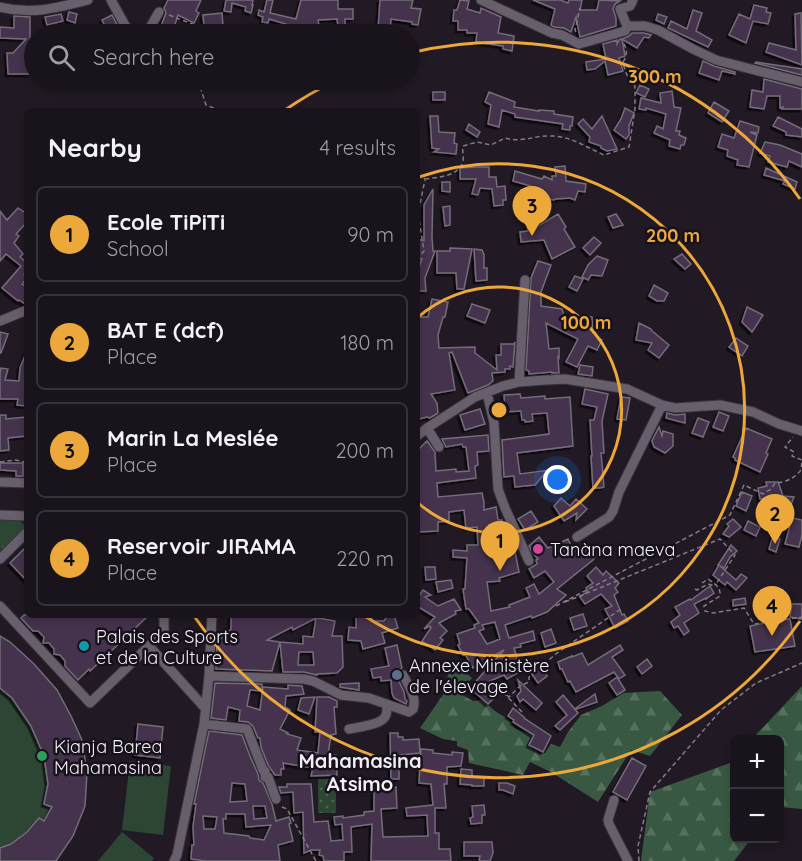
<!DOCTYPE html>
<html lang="en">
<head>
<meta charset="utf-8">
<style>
  body { margin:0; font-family:Quicksand,sans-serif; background:#221d24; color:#f1f3f6 }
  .controls { position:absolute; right:18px; bottom:18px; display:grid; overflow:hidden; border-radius:9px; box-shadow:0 3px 9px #0003 }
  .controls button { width:54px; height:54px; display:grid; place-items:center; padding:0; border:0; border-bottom:2px solid #37333a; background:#19141b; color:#f1f3f6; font:30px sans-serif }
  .you { position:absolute; left:558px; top:480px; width:21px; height:21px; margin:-15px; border:4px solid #fff; border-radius:50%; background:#1a73e8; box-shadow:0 0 0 9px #1a73e833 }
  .badge { display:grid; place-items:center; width:39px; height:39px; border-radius:50%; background:#eda83b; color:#111; font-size:20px; font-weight:700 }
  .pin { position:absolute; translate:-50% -50px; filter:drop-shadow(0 2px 3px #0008) }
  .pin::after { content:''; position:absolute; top:32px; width:21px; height:18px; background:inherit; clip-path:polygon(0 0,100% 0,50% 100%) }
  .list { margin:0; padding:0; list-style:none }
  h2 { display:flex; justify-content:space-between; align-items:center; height:78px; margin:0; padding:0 24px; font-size:26px }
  h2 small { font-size:20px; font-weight:400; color:#9f9ea3 }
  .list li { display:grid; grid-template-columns:39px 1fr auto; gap:18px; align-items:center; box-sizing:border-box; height:96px; margin:0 12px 12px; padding:0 12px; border:2px solid #37333a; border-radius:9px }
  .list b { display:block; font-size:22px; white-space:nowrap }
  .list p { margin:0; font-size:20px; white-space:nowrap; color:#9f9ea3 }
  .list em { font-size:20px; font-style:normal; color:#9f9ea3 }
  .icon { flex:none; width:33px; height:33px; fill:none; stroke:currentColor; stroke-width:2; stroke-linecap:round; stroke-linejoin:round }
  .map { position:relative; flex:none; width:802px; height:861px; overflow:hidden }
  .search { position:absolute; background:#19141b; box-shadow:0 3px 9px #0003; left:24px; top:24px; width:396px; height:66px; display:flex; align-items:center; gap:15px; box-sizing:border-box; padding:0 21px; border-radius:33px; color:#9f9ea3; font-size:22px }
  .panel { position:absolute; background:#19141b; box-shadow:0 3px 9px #0003; left:24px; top:108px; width:396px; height:510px; border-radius:9px }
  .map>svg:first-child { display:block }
</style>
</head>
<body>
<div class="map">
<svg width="802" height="861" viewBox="0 0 802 861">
  <defs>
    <pattern id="grass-tufts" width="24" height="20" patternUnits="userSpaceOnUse" patternTransform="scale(1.5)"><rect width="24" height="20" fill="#2d4634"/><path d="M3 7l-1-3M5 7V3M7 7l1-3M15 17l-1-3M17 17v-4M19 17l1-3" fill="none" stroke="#4c6152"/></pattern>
    <pattern id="forest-firs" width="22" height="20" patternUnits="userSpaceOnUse" patternTransform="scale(1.5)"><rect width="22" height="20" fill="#395842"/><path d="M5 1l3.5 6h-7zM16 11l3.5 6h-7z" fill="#56705e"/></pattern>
    <pattern id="park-dots" width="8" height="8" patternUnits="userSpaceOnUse" patternTransform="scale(1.5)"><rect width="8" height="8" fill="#2d4634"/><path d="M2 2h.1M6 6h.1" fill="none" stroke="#4c6152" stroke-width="1.8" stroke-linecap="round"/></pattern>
    <filter id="shadow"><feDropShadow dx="-2.5" dy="2.5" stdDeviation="0" flood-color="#0009"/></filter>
  </defs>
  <rect width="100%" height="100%" fill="#211a24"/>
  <path fill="url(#grass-tufts)" d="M0 520H19L24 524V530L0 551Z"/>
  <path fill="url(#forest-firs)" d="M461 669 472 678 459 693 473 701 482 700 495 711 508 719 515 728 532 735 527 745 540 754 545 753 551 744 560 747 568 732 581 715 602 706 623 693 660 691 682 715 650 756 631 750 598 802 551 772 530 762 523 775 469 763 468 750 457 746V741L443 739 420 728 447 689 448 671Z
    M802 686V809L780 807V740L752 739Z
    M734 759V838L751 839 734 861H641L650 792 730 763Z"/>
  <path fill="url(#park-dots)" d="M318 779H336V813H318Z"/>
  <path fill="#2d4634" d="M0 636 10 642 34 664 57 690 82 740 87 772 85 806 73 836 56 861H0Z
    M130 761 171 766 163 835 122 830Z
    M122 832 154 858 152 861H98Z"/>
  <path fill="#44324e" stroke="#746c79" stroke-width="1.5" fill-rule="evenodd" filter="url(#shadow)" d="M168 0H201L196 11 199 13 194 23 178 15 172 34H158L166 13 164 8Z
    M226 0H253L252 5H253L251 13 245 11 246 7 232 3 231 12 224 11Z
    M267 0H273L270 13 296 19 301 0H338V9H353V19H345V26H338L337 19 318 20 319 26 307 27 306 33 301 32 300 34 285 31 286 24 269 19 268 23 262 22 263 17 258 15 259 10 264 12Z
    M380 0H413L411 8 421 9 418 25 412 24V22L391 19 390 31 378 30Z
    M460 0 469 1 467 9 480 13 481 8 501 17 498 33 514 36 512 51 503 49V46L476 42 477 33H467V30H458V21H453L454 10H457Z
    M533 0H560L568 3 569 0H582L580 10H597L599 0 620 1 615 4 613 9 616 18V26L580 37 576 17 571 32 564 28 554 27 551 25 555 9Z
    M754 5 767 8 766 12 771 13 768 24 753 21 746 43 729 35 739 14 750 19Z
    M693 10 702 13 696 31 712 40 708 47 668 28 671 21 687 29Z
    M69 12 77 14 75 23 67 20Z
    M222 13 223 26H204L203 15Z
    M801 13 802 65 766 52 769 43 796 50 795 14Z
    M61 14 63 21 47 25 45 17Z
    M658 14 667 17 664 24 656 20Z
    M112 15 120 30 125 34H109L102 20Z
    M14 16 30 17V39L34 38V49H30V74H8L7 53H13L26 39 0 38V27L14 28Z
    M632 33H644L651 35 649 38 644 37 637 48 622 39 629 36Z
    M620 39H622L625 56 619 58 623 71 608 75 605 61 595 69 587 70 586 62 606 59 603 44 617 40V44Z
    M703 61 714 66 735 72V74L722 71 719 80 699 73Z
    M756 62 802 69V75L755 63Z
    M764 79 802 89V109H782L783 107 780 108V96H767L764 109 750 107 752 90 763 92Z
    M640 85 649 89 645 97 636 93Z
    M672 91 674 107 681 108 676 131H680L679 135 686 138 684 145H681L680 149 669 146 670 140 654 133 657 126 663 129 666 114 646 108V110L639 109 641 98 661 103 660 93Z
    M433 92H445V100H433Z
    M489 92 515 102 514 107 539 111V110L554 111V114L573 117 572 126H570V130L562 129 563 124 515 117V114L502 110 499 127 488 124 491 105 485 102Z
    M714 102 729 111 722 122 708 113Z
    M625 108 634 113 629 126V135L626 139 614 130 621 119Z
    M430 116H438L439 132 455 133 454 143 457 144 456 154 434 152 439 149 432 148Z
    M602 116 617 149 607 151 601 148V146L589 142 590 137 578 124 583 119 592 129Z
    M778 117 802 129V137L786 135V132L773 126Z
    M740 121 759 127 758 133 750 132 757 135 749 167 737 165 738 160 727 156 728 150 718 147 722 134 734 138Z
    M469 124 480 132 477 137 466 130Z
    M765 142 780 145 802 154V167L789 161 787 167 768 162 770 156 760 153Z
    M565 166 566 181 586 184 585 192 578 191 575 200 570 198 555 199 554 200 538 198 543 193 534 187 513 181 515 171 542 179 544 176 552 180V176H556L555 167Z
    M476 167H489V177H496L497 187 505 186 506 200H503V205L494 206 492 189 480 188 478 195 472 194 476 179H460V168Z
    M766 168 797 182 795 189 783 184 785 181 764 175Z
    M442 182H450V192L442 191Z
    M433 189 432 237 433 251H435L425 278 426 291H417L418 270 422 259 417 258V239L424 241V205Z
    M450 206V225L445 226 443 207Z
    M18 208 27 214V222L16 234 19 236 14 243 23 254 20 257 25 261 27 258V271L24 274 27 278 22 284 27 287V303L25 304 19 300 18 301 2 288 21 266 6 254 0 261V211L7 220Z
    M558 214 566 227 564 229 575 247 552 259 544 240 521 242 520 232 528 231 527 226 540 225Z
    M616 214 623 225 613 228 608 217Z
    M594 237 601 243 590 255 583 248Z
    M450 248 472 249 464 289H457L456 273H437V251H450Z
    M474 249 482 250 484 255V268H487V280L476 281Z
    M682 254 691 264 685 269 674 259Z
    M597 256 608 260 602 276 591 275 588 280 582 277 588 265Z
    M538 261 551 265 541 292V306L562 309 564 316 578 323 584 315 592 317 593 333 602 340 597 350 588 346 577 367 566 362 578 339 546 323 549 349 559 348V358L558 357 559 373H552V372L529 374V371L526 370 531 278Z
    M575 276 583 279 577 291 569 287Z
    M654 285 668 293 664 301H657L649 296Z
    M432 299 448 302 445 317H443L438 335 439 348 475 347V353L497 370 496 355H501V344H514L515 342 513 367 510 366V369H505V372L492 373 493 381 488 385 468 393 452 352 449 353 455 390 431 394 437 403 438 413 430 418 427 417 419 419V412H417V317H428Z
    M472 304 490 310 485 323 467 316Z
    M747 307 763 315 752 332 742 322Z
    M639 323 651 329V330L669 345 659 358 648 350 652 343 636 340Z
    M0 332 8 334 1 353H0Z
    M736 338 748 346 742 356 729 347Z
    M27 351V406L17 405 18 399H0V373L1 368 8 369 5 380 19 381 20 368Z
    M580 365 593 367 592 376 578 374Z
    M585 389 608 394 602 421 604 453H601L604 487 600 488H593L591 456H592L590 420H594L597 407 582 404Z
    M520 394 521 398 545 396V399L570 397 573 446 517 453 520 474 557 469 558 481 547 482 546 472 535 485 515 487 514 476 504 477 502 440 549 434 547 413 532 414 533 421 525 422V420H522L521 411 505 412 504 395Z
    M621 397 630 398 626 420 617 419Z
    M480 409 485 424 465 430 460 415Z
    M719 412 729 416 723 431 713 427Z
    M667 413 675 415 685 414V423L666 418Z
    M0 415H6V419L26 417 27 436 8 438 9 450 0 451Z
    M698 418 709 422 703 437 692 433Z
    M659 427 662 436 663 431 673 434V446L665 453 654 447 652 441Z
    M746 428 772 439 766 453 768 454 760 472 735 460V458L733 457Z
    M488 435 489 451 477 452 478 465 475 466 476 478 437 483 438 497 482 493 484 502V510L496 507 498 520H502L503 533H507L509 552 515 551 519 572 499 578 500 581 487 582 491 611 510 607 509 605 530 597 526 588 534 584 539 594 554 582 545 571 534 578 529 569 537 564 536 560 538 559 532 552 529 546 539 537 548 548 568 539 574 552 578 548 582 552 584 548 596 555 593 560 557 589 566 595 547 612 532 618 531 616 505 625 509 638 533 631 535 640 520 644 521 647 514 648 521 671 507 679 504 675 490 681 499 690 497 692 499 693 488 704 470 688 504 650 473 668 465 654 463 655 458 645 460 644 457 634 475 628 474 625 479 623 469 609H466L463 589H465L467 558 453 557V550L467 551V545H478L477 527 466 528 464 510 449 512V521L438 522V531L417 532V451L427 441 435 452 436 471 456 469V472L469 471 466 447H463L462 444 446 447 442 439ZM495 622 500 639 487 644 479 631 484 629 482 625Z
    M0 463H23V476H16V471L0 470Z
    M766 482H778L783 496 794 497 790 507 781 505 775 498 760 499 758 488 767 486Z
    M742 492 752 496 746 511 736 506Z
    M561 498 570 506 576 499 587 509 576 520 577 513 564 521 554 506Z
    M531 511 538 522 525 530 518 519Z
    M792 518 802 520V535L799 547 785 544Z
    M733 519 741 527 729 537 723 534 729 526 727 524Z
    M748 521 760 527 756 536 744 530Z
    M773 536 780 539 776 552 769 549Z
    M731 545 737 551 730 557 724 568 720 566 736 580 741 574 747 578 736 590 727 582 725 585 713 575 719 565H718Z
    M27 546V581L10 563Z
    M425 567H435L436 579 426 580Z
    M596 567 603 575 606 571 619 583 615 588 618 592 614 595 622 615 624 614 628 621 615 628 605 609 612 606 601 594 585 604 580 597 588 591 586 588 593 583 587 576Z
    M451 580 453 588 438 592 436 582Z
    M710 586 714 593 706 599V598L694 604 699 613 684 623 689 631 684 635 678 626 674 628 671 622 680 615 675 607 690 599 691 600Z
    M423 590 431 595 425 597 438 606 454 599 461 610 455 611 456 614 439 623 447 631 440 638 443 640 435 650 422 641 431 628 430 626 424 629 435 617 417 606V599Z
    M745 598 746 604 733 606V600Z
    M792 604H802V619L790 617Z
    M583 614 587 626 574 630 570 618Z
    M24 615H149L90 671 89 669 78 680 65 666V661L60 655 54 654V649L49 643H43L44 637 38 631H33L21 618Z
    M231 615H323L318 618 335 621 332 636H342L343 667 337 673 317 674V675L304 672H283L280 642 303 644V636L313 637 316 618 293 630 292 627 267 640 280 642 272 671 216 669 217 642 231 629ZM299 652H313L314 665H298Z
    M356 615H372V621H384L388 615H394L398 628 382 633 385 643 363 649 361 641 348 640 349 627 356 628Z
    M775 616 776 621 790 619 795 646 755 652 750 626 765 623 764 618Z
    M551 629 556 643 545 647 541 633Z
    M0 636 10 642 34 664 57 690 71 716 82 740 87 772 85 806 73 836 56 861H0V848L11 844 27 832 39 818 44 821 52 807 44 804 48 784 44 756 31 726 12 698 0 688Z
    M397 645 402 668 398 671 396 675 404 692 405 699 407 701 406 704 394 698 392 693 391 680 381 681V677L373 678 371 669 389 666 385 648Z
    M620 645 623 650 612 657 625 675 619 679 614 672 576 692 570 681 568 682 562 669H560L558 662 572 656V657L582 653 588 665Z
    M647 659 652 666 642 674 637 667Z
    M537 661 547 672 545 673 547 676 538 683 527 667 532 665Z
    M617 677 625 690 617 695 609 683Z
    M518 680 542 703 536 710 523 699 520 702 517 696 521 691Z
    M215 683 262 684V691L250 690 247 706 260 710 263 687 288 689V685L302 686 304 694 286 696 285 707 290 710 280 729 288 733 287 734 301 738 297 750 318 753 320 732H315L317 697H329L337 701V707H334L336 734 331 735 328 755H336L337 775 311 776 313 768 283 763 284 769H281V775H275L268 765 261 747 260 738H258L253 726 248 722 239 721 240 710 228 707 226 720 211 718Z
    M359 683V690L340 687V684Z
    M595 694 597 702 577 709 576 708Z
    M563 695 578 713 560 730 555 726 567 715 556 702Z
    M315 697 309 714 298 710 301 698Z
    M513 708 524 717V718L551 736 543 752 529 745 534 735 513 722 514 720 508 716Z
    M138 724 163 727 160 758 135 755Z
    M209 731 242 735 250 756 258 774 259 780 263 783 272 804 276 821 289 817 291 823 289 824 293 841 278 845 280 861H205L191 859 192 845H194L193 827 196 804H194ZM232 783 245 784 247 801 230 802ZM253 806H265L267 818 254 819ZM226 814H245L246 827 271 825 264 840 250 838 249 836 224 833 223 819H226ZM203 816 217 817 215 829H204Z
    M390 733H398V737H403V740L419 739 420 753 399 755V779H391Z
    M421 749 433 750V753L452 755V752L463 753 461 766 447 767V784H444L446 808H435V833H439V849H450L451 861H371L372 824 351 827 352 852H344V861H324L323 856 319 855 320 850H311L304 853 303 812 294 813 293 792 281 793 279 787H287V784H311L314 822 328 821 331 841 343 840 342 824 335 825 334 817 343 816V818L364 815V812L374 811V792L380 791V788L396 787 397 808 381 809 383 837 428 836 427 815 407 816 406 808 433 805 431 784 419 783Z
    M632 758 646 766 627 800 613 792Z
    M461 769 472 770V777H484V786H472V785L460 784Z
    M499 783H507L515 786 513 794 503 790H499Z
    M484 805 485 815H482V823L471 824 470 818 473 817 472 806Z
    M464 842H492L493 853 490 861H479L480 856H464Z"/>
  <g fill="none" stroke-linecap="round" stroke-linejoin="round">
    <defs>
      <path id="minor" d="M111 0 126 27 137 34 148 31 159 12
        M481 0 552 33 562 35 579 44 625 31 627 26H645L658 30 693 49 716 60 802 82
        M0 7C32 15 57 8 88 0
        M627 26 620 9 630 6 633 0
        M0 321 27 310
        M519 382 525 280
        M487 393 494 423 498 489 505 508 529 561
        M427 428 439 447
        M417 436 427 428 475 397 503 386 519 382 546 380 565 379 627 389 662 405 675 408 720 405 753 412 779 424 802 431
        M0 482 27 483
        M0 515 27 516
        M577 537 609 517 613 511 619 492 662 405
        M0 559 27 532
        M0 606 90 703 149 646 205 708
        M149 646 164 632V618L162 615
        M209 676 304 679 313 681 341 695 369 698 409 712 413 709C417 697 409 687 403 675
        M204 724 247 729 263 770 265 771V777H268L276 799
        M349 729C358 727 383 725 386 715 387 714 387 706 387 705
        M614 800 608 820 609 824 628 861
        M174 861 177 855 204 724 209 676 212 615"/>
    </defs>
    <use href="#minor" stroke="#38343c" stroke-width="11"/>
    <path stroke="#827c85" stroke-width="1.5" stroke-dasharray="4.5 3" stroke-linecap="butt" d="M169 15 205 29 203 34
      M576 32 575 30 580 8
      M198 80 206 105 221 111
      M417 175 425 179
      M425 179C438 177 459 177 463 161 464 156 462 152 463 146L477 142 491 145 505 138C523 143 535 135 552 136 570 136 588 148 604 155L629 147 635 109V86C628 79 625 72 623 62 628 55 627 47 622 41
      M417 260 424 251 418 213 425 180
      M0 462 15 460 25 462 27 468
      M702 583 708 579C715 584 721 587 720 596L704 606 705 611 713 613 744 608 754 624 802 617
      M695 589 697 590 708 584 714 586 715 585
      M565 602 720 539 735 555 716 584
      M556 606 730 515 744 485 763 494 771 489 775 483C786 482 794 479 801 470L802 460 792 456 794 452 785 447 793 437
      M522 712 496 685 509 697 520 686 529 682V677L557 653 621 609
      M282 807 287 809 316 861
      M639 861 638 846 650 792 721 710 756 683 802 663"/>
    <use href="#minor" stroke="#675f6c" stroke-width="9"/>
  </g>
  <g fill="none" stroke="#eda83b" stroke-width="3">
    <path d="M417 318A123 123 0 1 1 417 502"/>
    <path d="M419 177A246 246 0 1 1 363 615"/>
    <path d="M800 621A368 368 0 0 1 194 616M285 110A368 368 0 0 1 335 81M410 53A368 368 0 0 1 800 199"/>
  </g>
  <circle fill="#d1479c" stroke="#17111b" stroke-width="2" cx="538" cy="549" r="6"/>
  <circle fill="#0f9aa8" stroke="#17111b" stroke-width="2" cx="84" cy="646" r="6"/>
  <circle fill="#5c6f8a" stroke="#17111b" stroke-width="2" cx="397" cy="675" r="6"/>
  <circle fill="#2e9e5b" stroke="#17111b" stroke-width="2" cx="42" cy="756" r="6"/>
  <g text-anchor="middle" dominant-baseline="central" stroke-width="5" stroke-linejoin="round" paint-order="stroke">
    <g font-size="18" fill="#f2eef5" stroke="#17111b" text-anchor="start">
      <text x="550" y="549">Tanàna maeva</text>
      <text x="96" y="636">Palais des Sports<tspan x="96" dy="21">et de la Culture</tspan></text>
      <text x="409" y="665">Annexe Ministère<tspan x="409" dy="21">de l'élevage</tspan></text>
      <text x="54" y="746">Kianja Barea<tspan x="54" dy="21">Mahamasina</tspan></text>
    </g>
    <g font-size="20" font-weight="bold" fill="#f2eef5" stroke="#17111b">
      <text x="360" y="760">Mahamasina<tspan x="360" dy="23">Atsimo</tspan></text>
    </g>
  </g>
  <circle cx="499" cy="410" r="9" fill="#eda83b" stroke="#17111b" stroke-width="3"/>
  <g font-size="18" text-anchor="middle" font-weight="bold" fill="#eda83b" stroke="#17111b" stroke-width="5" stroke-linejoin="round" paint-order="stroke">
    <text x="655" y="83">300 m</text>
    <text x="673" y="242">200 m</text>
    <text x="586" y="329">100 m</text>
  </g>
</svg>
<div class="controls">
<button>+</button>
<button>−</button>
</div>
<div class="you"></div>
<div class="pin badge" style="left:500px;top:571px">1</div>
<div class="pin badge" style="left:775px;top:544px">2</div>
<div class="pin badge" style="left:532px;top:236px">3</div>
<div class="pin badge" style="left:772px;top:636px">4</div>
<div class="search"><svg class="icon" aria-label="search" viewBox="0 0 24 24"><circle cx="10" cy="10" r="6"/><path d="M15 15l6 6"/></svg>Search here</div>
<section class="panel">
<h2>Nearby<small>4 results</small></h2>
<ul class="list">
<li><span class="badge">1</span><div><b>Ecole TiPiTi</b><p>School</p></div><em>90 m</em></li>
<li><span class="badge">2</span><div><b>BAT E (dcf)</b><p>Place</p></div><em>180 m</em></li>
<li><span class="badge">3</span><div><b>Marin La Meslée</b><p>Place</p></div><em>200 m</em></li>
<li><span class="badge">4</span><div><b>Reservoir JIRAMA</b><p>Place</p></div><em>220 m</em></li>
</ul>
</section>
</div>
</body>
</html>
